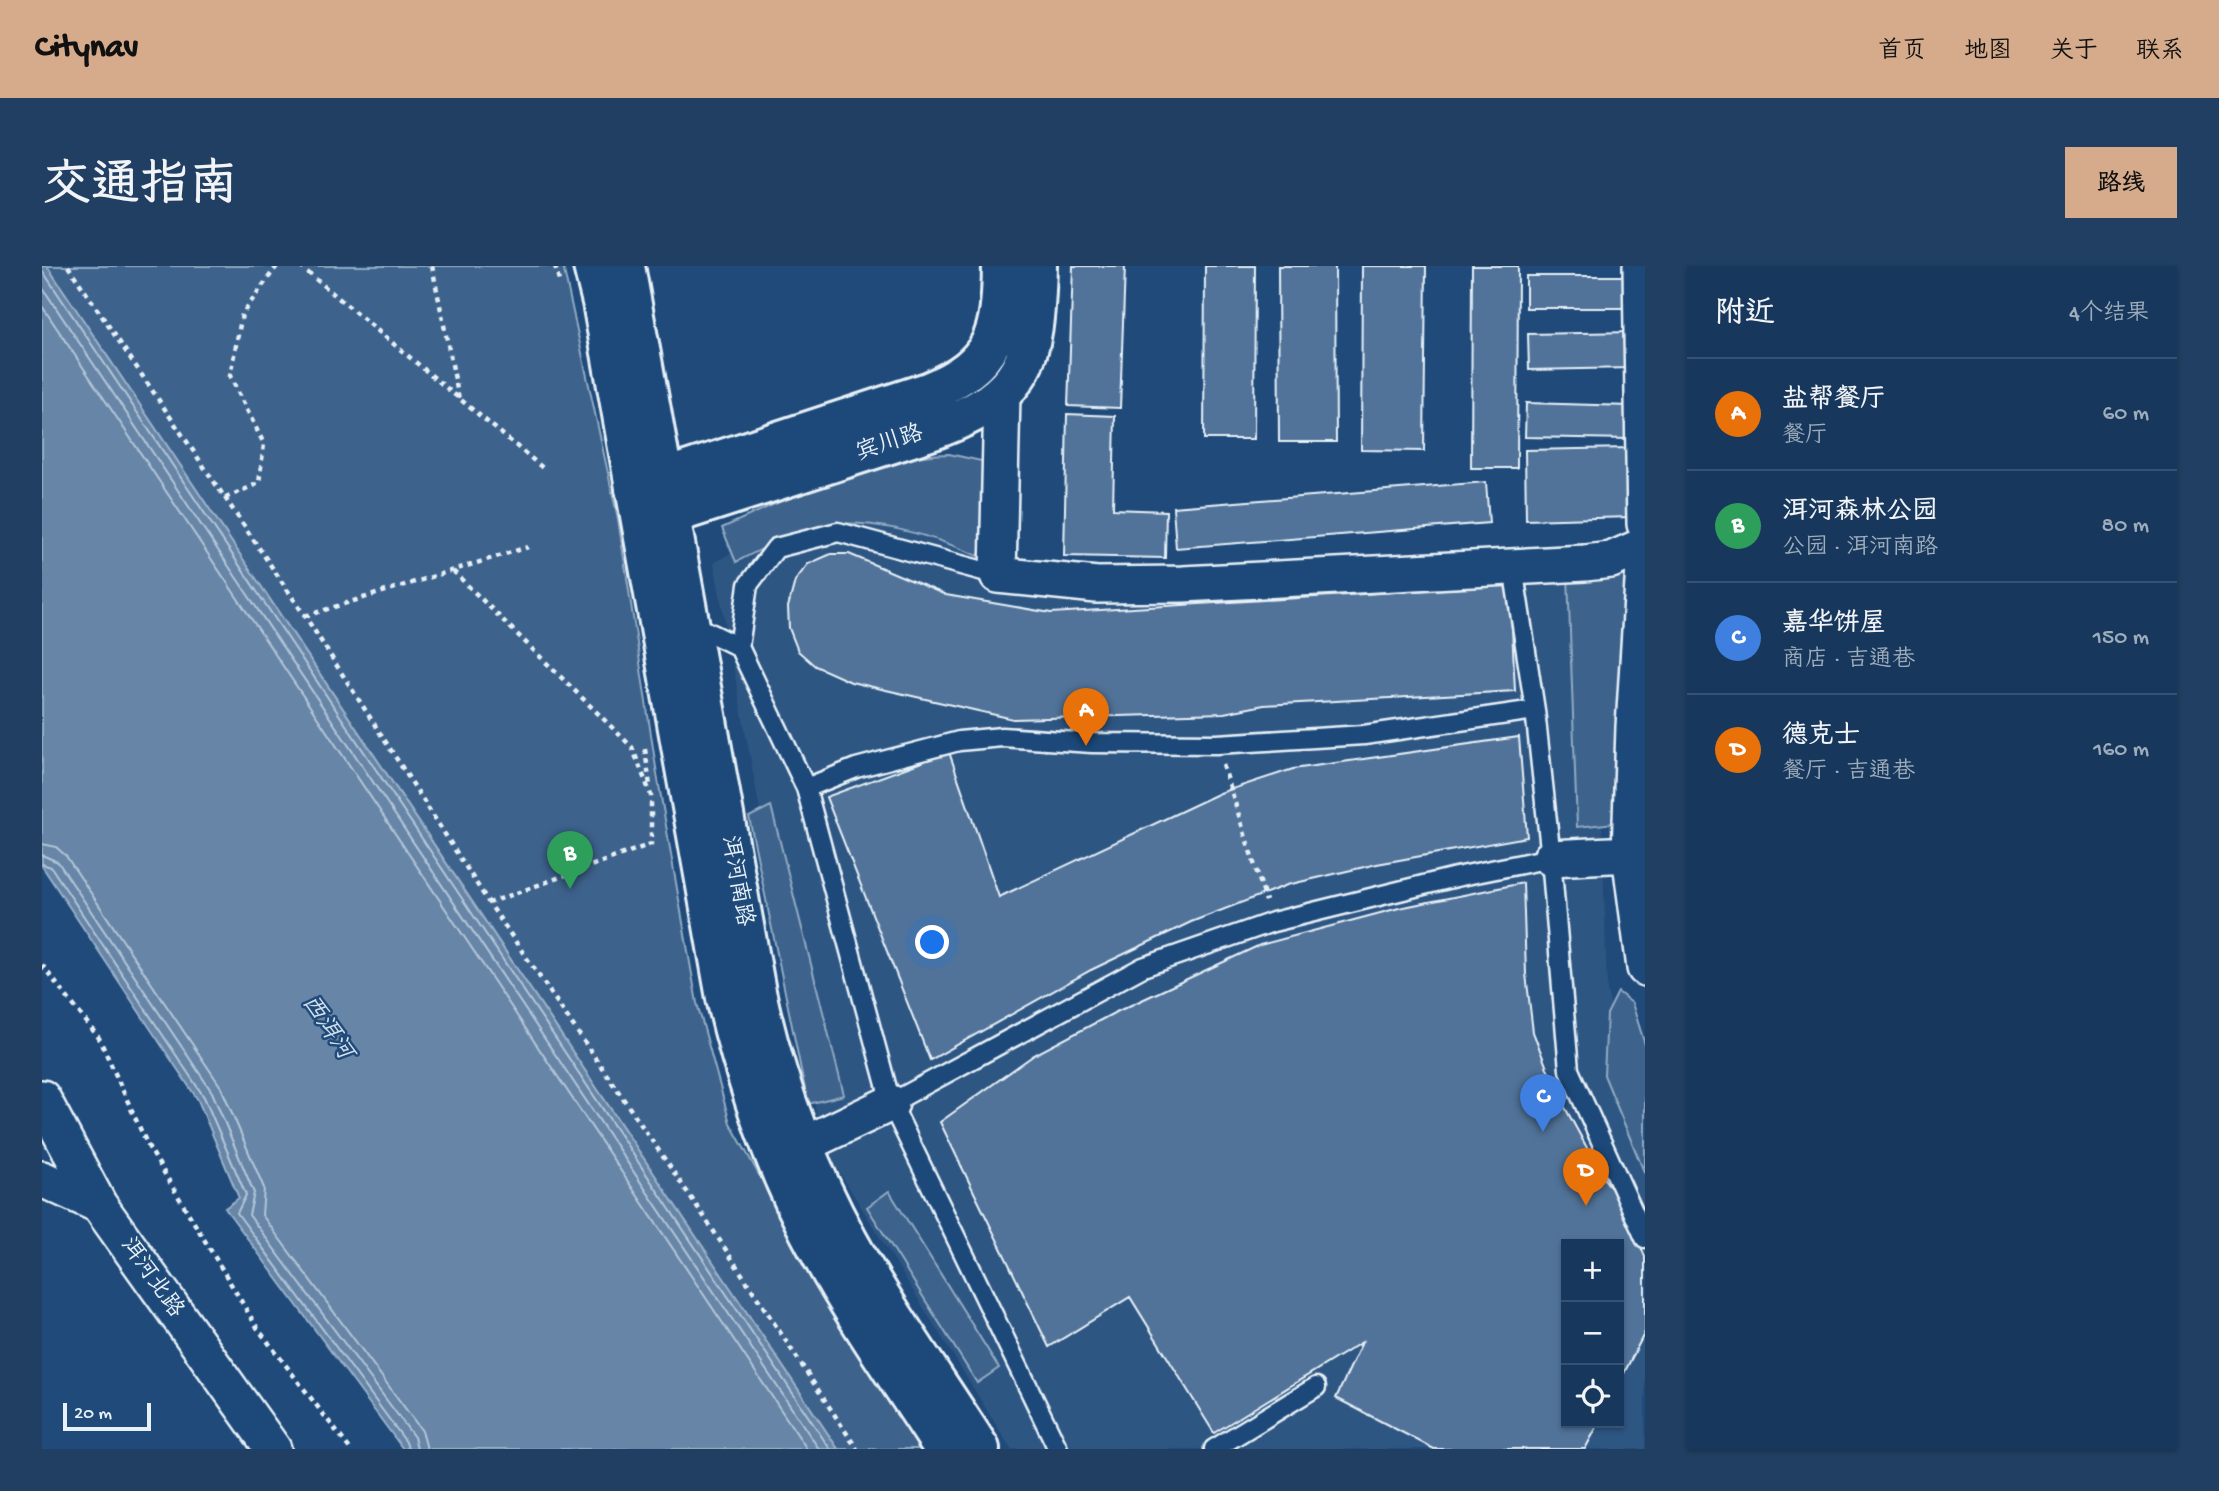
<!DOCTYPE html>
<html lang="zh">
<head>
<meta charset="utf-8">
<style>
  body { margin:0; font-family:"Gochi Hand","LXGW WenKai TC",sans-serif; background:#203f62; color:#f1f3f6 }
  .controls { position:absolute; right:21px; bottom:21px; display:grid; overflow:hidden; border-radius:0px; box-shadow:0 2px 5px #0004 }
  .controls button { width:63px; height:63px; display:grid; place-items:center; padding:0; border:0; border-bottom:2px solid #365272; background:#17385c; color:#f1f3f6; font:35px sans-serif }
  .scale { position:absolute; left:21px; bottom:18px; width:88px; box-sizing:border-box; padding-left:7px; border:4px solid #e8f1f8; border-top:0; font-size:19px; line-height:24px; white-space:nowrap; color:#e8f1f8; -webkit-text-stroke:5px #1f4a7a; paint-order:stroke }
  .you { position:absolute; left:891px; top:677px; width:24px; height:24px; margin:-18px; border:5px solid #fff; border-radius:50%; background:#1a73e8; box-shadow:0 0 0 10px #1a73e833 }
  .badge { display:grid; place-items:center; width:46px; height:46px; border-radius:50%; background:#d6ab8b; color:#fff; font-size:23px; font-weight:700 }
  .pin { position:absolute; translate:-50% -58px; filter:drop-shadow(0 2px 4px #0008) }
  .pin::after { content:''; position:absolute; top:37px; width:24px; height:21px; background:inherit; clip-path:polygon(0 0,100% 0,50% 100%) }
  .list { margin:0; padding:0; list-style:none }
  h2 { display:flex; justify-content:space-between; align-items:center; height:91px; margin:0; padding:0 28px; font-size:30px }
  h2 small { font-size:23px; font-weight:400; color:#9eacbb }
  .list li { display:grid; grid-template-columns:46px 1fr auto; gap:21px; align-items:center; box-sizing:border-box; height:112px; padding:0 28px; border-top:2px solid #365272 }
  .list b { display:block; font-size:26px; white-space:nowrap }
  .list p { margin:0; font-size:23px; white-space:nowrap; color:#9eacbb }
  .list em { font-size:23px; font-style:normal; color:#9eacbb }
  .icon { flex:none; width:38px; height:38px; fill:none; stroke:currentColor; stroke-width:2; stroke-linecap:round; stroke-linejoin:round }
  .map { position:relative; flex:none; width:1603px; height:1183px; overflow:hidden; border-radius:0px }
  header { display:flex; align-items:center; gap:42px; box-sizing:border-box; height:98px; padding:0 35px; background:#d6ab8b; color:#111 }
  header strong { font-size:33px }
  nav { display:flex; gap:38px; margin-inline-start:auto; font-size:24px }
  .intro { display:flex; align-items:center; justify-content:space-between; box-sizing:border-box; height:168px; padding:0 42px }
  h1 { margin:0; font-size:49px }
  .button { padding:18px 32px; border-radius:0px; background:#d6ab8b; color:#111; font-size:24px; font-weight:700 }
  main { display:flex; gap:42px; padding:0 42px }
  aside { flex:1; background:#17385c; border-radius:0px; box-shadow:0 2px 5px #0004 }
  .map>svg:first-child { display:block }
</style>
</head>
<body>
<header>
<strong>Citynav</strong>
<nav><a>首页</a><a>地图</a><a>关于</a><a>联系</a></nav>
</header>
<div class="intro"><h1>交通指南</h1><a class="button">路线</a></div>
<main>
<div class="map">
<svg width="1603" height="1183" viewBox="0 0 1603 1183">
  <rect width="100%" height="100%" fill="#1f4a7a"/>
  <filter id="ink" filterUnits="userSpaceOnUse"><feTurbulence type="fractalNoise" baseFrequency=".0143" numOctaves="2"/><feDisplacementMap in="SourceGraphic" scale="14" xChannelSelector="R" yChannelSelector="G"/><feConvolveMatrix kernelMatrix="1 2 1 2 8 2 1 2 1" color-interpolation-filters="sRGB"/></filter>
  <g filter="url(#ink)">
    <path fill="#2e5683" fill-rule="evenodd" d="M838 241 994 305 1557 285 1558 489 1565 723 1580 799 1603 857V1183H969L780 878 672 297 732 262ZM1524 978H1577V1157H1524Z"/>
    <path fill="#3c628c" stroke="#92aac2" stroke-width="2" d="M5 0H521L576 253 615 508 655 737 688 857 785 1030 883 1183H796Z
      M907 188 944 196 946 272 936 290C890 269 818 247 768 263 743 271 717 284 694 296L680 262C751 230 829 190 907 188Z
      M1603 274V554L1535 561 1526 309Z
      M729 540 802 829 766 838 707 551Z
      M1576 726 1590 737 1603 779V908L1562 809 1565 748Z
      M847 925 957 1102 935 1117 825 941Z"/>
    <path fill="#6685a7" stroke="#9ab0c7" stroke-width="2" d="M0 0H5L796 1183H361L183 942 197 932 156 834 0 600Z"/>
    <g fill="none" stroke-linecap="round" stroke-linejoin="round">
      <path stroke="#b4c6d8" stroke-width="2" d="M0 4 788 1183
        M0 21 777 1183
        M0 40 765 1183
        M0 578 14 581 24 590 179 821 222 922 220 949 380 1165 385 1183
        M0 589 16 596 170 826 212 927 207 949 372 1171 375 1183
        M0 598 9 601 162 831 204 929 195 947 364 1176 366 1183"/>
    </g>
    <path fill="#517399" stroke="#e8f1f8" stroke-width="2" d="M1031 0H1083L1078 142 1026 140Z
      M1163 0H1213L1212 173H1162Z
      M1236 0H1293L1294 176H1237Z
      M1320 0H1384L1382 185 1319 184Z
      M1430 0H1476L1475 202H1429Z
      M1484 10H1588L1589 42H1484Z
      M1591 66V102L1487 104 1486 68Z
      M1484 137 1589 140 1588 173 1483 171Z
      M1025 148 1073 150 1071 243 1124 245 1123 292 1022 290Z
      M1588 182 1589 251 1484 254 1483 184Z
      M1444 216 1447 257 1134 282 1131 241Z
      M789 288H807L904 329 1009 347 1468 319 1473 425 1222 439 1182 447 971 453 809 416 773 400 756 385 747 362 746 341 753 315 766 298Z
      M1477 471 1485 571 1335 598 1245 619 1149 656 1049 704 888 794 784 531 907 486 957 631 1178 527 1251 503Z
      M1481 617 1484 708 1491 766 1514 825 1562 913 1581 936 1603 991V1066L1577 1117V978H1524V1157H1557L1543 1183H1392L1294 1132 1320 1076 1172 1167 1088 1031 1007 1081 898 856 992 789 1072 747 1218 679 1357 642Z"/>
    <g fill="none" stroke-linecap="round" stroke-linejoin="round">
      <defs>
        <path id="lane" d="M1471 301 1493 444 1509 592 1527 804 1603 972
          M956 309 796 266 734 282 706 319 697 381 764 522 849 837 1016 1183
          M648 357 697 381
          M764 522 814 502 917 475 960 471 1050 477 1175 478 1322 469 1493 444
          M849 837 1101 701 1231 656 1414 611 1509 592
          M1172 1183 1274 1121"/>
        <path id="street" d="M1599 0 1603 258
          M960 128 956 309 1055 319 1141 318 1543 297 1569 294 1603 279
          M1603 284 1592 461 1588 588 1603 702
          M1509 592 1588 588
          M0 832 57 939 231 1183
          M761 879 849 837
          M0 913 57 939"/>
        <path id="secondary" d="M593 222 886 126C954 98 959 67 960 0
          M600 258 891 164C986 129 992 96 995 0"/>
        <path id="primary" d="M551 0 560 36 684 732C705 822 735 909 780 990 816 1056 861 1119 902 1183
          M583 0 714 726C733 813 764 898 806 975 846 1047 894 1114 938 1183"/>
      </defs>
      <use href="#lane" stroke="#e8f1f8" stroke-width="23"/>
      <use href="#street" stroke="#e8f1f8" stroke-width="40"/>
      <use href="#secondary" stroke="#e8f1f8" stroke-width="44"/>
      <use href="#primary" stroke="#e8f1f8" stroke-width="44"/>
      <path stroke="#e8f1f8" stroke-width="4.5" stroke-dasharray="5 5" stroke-linecap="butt" d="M26 0 263 350 447 637 661 949 815 1183
        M258 0 502 203
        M390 0 417 133
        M513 0 518 19
        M183 232 217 217 222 178 188 110 200 48 235 0
        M411 305 590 481 609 529V578L447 637
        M263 350 486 281
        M603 483 608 520
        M1181 499 1224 635
        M0 699 57 772 106 880 216 1063 308 1183"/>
      <use href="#lane" stroke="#1f4a7a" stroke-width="18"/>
      <use href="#street" stroke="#1f4a7a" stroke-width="35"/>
      <use href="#secondary" stroke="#1f4a7a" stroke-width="38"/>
      <use href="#primary" stroke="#1f4a7a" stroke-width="38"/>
    </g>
  </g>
  <g text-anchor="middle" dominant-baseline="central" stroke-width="5" stroke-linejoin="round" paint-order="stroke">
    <g font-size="23" fill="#e8f1f8" stroke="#1f4a7a">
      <text transform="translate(848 178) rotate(-18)">宾川路</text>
      <text transform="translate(694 615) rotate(80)">洱河南路</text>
      <text transform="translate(109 1012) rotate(55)">洱河北路</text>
    </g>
    <g font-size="24" font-style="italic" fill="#d4e1ec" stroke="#1f4a7a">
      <text transform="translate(284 762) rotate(56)">西洱河</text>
    </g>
  </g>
</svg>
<div class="controls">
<button>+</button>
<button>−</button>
<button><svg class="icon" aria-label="locate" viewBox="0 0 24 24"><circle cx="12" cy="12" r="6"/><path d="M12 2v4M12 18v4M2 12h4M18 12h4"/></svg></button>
</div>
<div class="scale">20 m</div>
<div class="you"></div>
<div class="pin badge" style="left:1044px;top:480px;background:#e8710a">A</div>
<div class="pin badge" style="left:528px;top:623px;background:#2e9e5b">B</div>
<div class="pin badge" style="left:1501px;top:866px;background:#3f7fe0">C</div>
<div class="pin badge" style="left:1544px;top:940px;background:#e8710a">D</div>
</div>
<aside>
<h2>附近<small>4个结果</small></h2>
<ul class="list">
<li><span class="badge" style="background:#e8710a">A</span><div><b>盐帮餐厅</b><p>餐厅</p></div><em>60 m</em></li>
<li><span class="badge" style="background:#2e9e5b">B</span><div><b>洱河森林公园</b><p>公园 · 洱河南路</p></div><em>80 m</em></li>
<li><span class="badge" style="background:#3f7fe0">C</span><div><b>嘉华饼屋</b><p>商店 · 吉通巷</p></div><em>150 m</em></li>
<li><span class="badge" style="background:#e8710a">D</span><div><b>德克士</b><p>餐厅 · 吉通巷</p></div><em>160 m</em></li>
</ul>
</aside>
</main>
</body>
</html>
